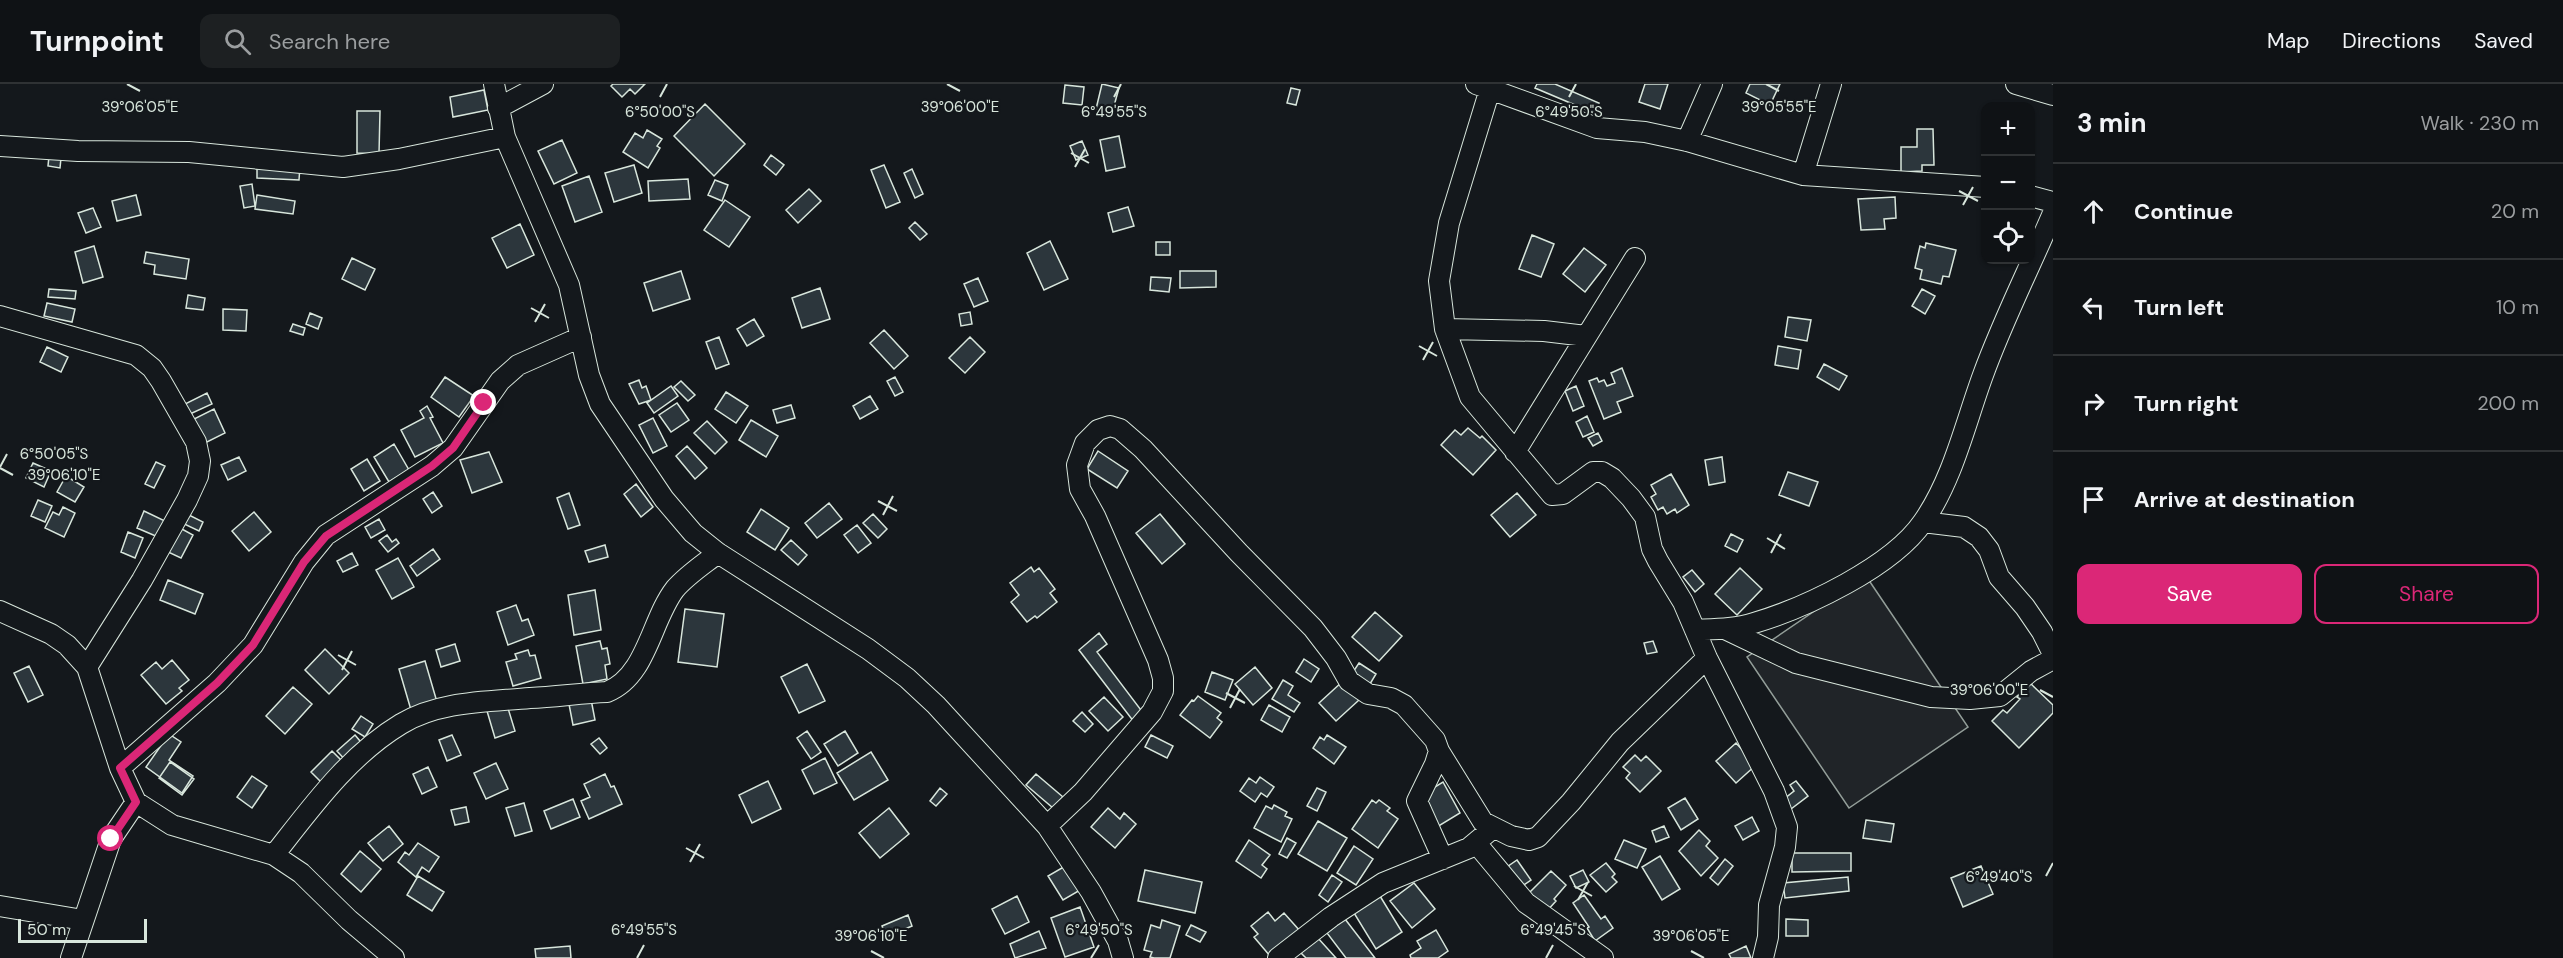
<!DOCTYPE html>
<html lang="en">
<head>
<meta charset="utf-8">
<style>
  body { margin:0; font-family:"DM Sans",sans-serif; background:#1d2022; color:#f1f3f6 }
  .controls { position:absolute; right:18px; top:18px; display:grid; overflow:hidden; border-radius:12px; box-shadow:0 2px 4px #0004 }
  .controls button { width:54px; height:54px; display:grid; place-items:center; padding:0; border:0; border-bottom:2px solid #2f3234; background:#0f1215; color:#f1f3f6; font:30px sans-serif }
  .scale { position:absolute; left:18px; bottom:15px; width:129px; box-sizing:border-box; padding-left:6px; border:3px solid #d8e6dc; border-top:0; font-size:16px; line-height:21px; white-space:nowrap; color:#d8e6dc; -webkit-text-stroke:4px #14181c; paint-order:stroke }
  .stop { position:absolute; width:18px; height:18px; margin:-14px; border:4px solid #db2777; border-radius:50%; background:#fff }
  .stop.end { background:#db2777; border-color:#fff; box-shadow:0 2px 6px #0008 }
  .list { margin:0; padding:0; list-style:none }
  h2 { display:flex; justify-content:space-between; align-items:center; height:78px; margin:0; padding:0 24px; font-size:26px }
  h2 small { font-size:20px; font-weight:400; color:#9b9ea0 }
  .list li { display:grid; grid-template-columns:39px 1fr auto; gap:18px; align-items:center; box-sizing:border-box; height:96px; padding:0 24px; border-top:2px solid #2f3234 }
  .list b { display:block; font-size:22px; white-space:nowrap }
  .list em { font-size:20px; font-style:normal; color:#9b9ea0 }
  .actions { display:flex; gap:12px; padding:18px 24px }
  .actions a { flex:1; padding:14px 0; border:2px solid #db2777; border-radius:12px; text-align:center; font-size:21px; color:#db2777 }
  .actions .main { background:#db2777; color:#fff }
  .icon { flex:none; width:33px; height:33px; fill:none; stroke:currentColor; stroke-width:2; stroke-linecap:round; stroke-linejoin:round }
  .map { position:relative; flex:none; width:2053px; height:874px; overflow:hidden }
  header { display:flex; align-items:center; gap:36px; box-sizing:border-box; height:84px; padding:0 30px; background:#0f1215; border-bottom:2px solid #2f3234 }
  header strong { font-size:28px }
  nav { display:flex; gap:33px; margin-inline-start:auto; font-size:21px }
  .search { width:420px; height:54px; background:#1d2022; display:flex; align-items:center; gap:15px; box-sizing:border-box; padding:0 21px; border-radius:12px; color:#9b9ea0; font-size:22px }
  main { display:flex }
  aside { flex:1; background:#0f1215 }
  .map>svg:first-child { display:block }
</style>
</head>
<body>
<header>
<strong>Turnpoint</strong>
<div class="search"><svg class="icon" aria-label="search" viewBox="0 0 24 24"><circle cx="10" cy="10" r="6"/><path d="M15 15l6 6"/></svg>Search here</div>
<nav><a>Map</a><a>Directions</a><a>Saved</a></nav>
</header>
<main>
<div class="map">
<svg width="2053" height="874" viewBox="0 0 2053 874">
  <rect width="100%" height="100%" fill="#14181c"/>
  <path fill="#202428" stroke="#939e99" stroke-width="1.5" d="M1866 492 1968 643 1849 724 1747 573Z"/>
  <path fill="#2c363c" stroke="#d8e6dc" stroke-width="1.5" d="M613 0H645L635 10 630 5 622 13 611 2Z
    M1102 0 1119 4 1112 29 1096 25Z
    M1537 0H1555L1599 19 1594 29 1535 4Z
    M1645 0H1668L1660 25 1639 18Z
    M1750 0H1780L1770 21 1746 9Z
    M1065 1 1084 3 1082 21 1063 19Z
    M1291 4 1300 6 1296 21 1287 19Z
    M484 6 488 26 453 33 450 13Z
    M705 20 745 60 714 92 674 52Z
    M357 27H380L379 70 357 69Z
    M1917 45H1933L1934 81H1922V87L1901 88V63H1917Z
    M647 46 662 55 657 62 660 64 648 84 623 68 635 49 643 54Z
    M1119 52 1125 83 1106 87 1100 56Z
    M562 56 577 89 554 100 538 67Z
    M1082 57 1088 71 1076 76 1070 62Z
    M771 71 784 81 776 91 764 81Z
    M49 72 61 74 60 84 48 82Z
    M257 80 300 82 299 96 257 94Z
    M634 81 642 109 614 118 605 89Z
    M884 81 900 118 886 124 871 86Z
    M912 85 923 110 915 114 904 89Z
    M589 92 602 128 575 138 562 102Z
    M688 95 690 115 649 117 648 97Z
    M715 96 728 101 722 117 708 111Z
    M252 100 255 122 244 124 240 102Z
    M809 105 821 117 798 139 786 126Z
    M136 111 141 131 117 137 112 117Z
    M257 111 295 117 293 130 255 125Z
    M1895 113 1896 134 1884 135 1885 145 1861 146 1858 115Z
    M725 116 750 133 729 163 704 146Z
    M1128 123 1134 142 1113 148 1108 129Z
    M93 124 101 143 86 149 78 129Z
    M915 138 927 150 920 156 909 144Z
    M520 140 534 171 507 184 492 154Z
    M1532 151 1554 160 1541 193 1519 185Z
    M1050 157 1068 195 1044 206 1027 169Z
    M1156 158H1170V171H1156Z
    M1926 159 1956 166 1949 193 1943 192 1941 200 1920 195 1922 186 1915 184 1920 162 1925 164Z
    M94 162 103 193 83 199 75 168Z
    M1584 164 1606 181 1585 208 1563 190Z
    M146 168 189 175 186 195 154 190 155 181 144 179Z
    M352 174 375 185 365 206 342 195Z
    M681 187 690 215 653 227 644 199Z
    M1180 187H1216V203L1180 204Z
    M1151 193 1171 194 1169 208 1150 206Z
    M978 194 988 217 974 223 964 200Z
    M820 204 830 235 802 244 792 214Z
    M49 205 76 207 75 215 48 213Z
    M1922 205 1935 212 1925 230 1912 222Z
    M188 211 205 214 203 226 186 224Z
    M47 219 75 225 72 238 44 232Z
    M223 225 247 226 246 247 223 246Z
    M970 228 972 240 961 242 959 230Z
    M310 229 322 234 318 245 306 240Z
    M1788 233 1811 236 1807 257 1785 253Z
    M754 235 764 252 747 262 737 245Z
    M293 240 305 244 303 251 290 247Z
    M884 246 908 272 894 285 870 259Z
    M719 253 729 280 716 285 706 258Z
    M970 253 985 268 965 289 949 274Z
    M1778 262 1801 266 1798 285 1775 281Z
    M47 263 68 273 61 288 40 278Z
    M1824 280 1847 292 1839 306 1817 293Z
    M1622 284 1633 312 1617 318 1621 328 1604 335 1589 297 1597 294 1599 298 1604 296 1607 302 1615 299 1611 289Z
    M445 293 474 312 459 333 431 313Z
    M895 293 903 308 895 312 887 297Z
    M639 296 642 304 646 302 651 316 639 320 629 300Z
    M681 297 695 311 688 317 674 303Z
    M671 302 678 312 654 329 647 319Z
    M1576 302 1584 322 1573 327 1565 307Z
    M726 308 748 322 736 339 715 325Z
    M207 309 212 320 190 330 185 320Z
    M870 312 878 325 860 335 853 322Z
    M677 319 689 336 671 348 659 331Z
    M791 321 795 334 777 339 773 326Z
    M427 322 433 333 430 334 443 359 415 373 401 346 424 334 420 327Z
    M214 325 225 349 205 359 194 335Z
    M1587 332 1594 348 1583 353 1576 338Z
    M653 334 667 362 653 369 639 341Z
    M751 336 778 352 766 373 739 356Z
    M707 337 727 358 715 370 694 349Z
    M1468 344 1480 354 1482 352 1496 366 1473 391 1441 361 1455 346 1461 351Z
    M1598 349 1602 357 1593 362 1588 354Z
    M394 360 409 386 389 398 374 373Z
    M687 362 707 384 695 395 676 372Z
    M1098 367 1128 387 1117 404 1087 385Z
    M489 368 502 398 472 409 460 376Z
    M239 373 246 387 228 396 221 381Z
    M1722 373 1725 398 1709 401 1705 376Z
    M367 375 380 397 364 407 351 385Z
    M156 378 165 382 154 404 145 400Z
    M33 379 51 387 44 403 26 394Z
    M1788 388 1818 398 1809 422 1779 411Z
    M1671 390 1689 421 1677 429 1675 425 1667 430 1663 423 1658 426 1651 413 1656 410 1651 401Z
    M66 392 84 403 75 418 57 408Z
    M636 400 653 423 641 433 624 410Z
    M433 408 442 422 432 429 423 415Z
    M569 409 580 441 568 445 557 414Z
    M1517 409 1536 431 1510 453 1491 431Z
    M38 416 52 422 45 438 31 432Z
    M829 419 842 435 817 454 805 439Z
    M63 423 75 429 64 453 45 444 53 428 59 431Z
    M761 425 789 444 775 466 747 448Z
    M144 427 165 437 158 453 137 444Z
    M254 428 271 448 249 467 232 447Z
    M185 429 203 438 199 447 180 438Z
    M873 430 887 445 878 454 863 439Z
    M1160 430 1185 460 1162 480 1136 449Z
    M379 435 385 446 371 454 365 443Z
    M857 441 871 459 858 469 844 451Z
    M180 444 193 451 181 474 168 468Z
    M128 448 143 454 135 474 121 468Z
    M1731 450 1743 456 1737 468 1725 462Z
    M387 451 392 458 396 455 399 459 388 468 379 457Z
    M791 456 807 471 798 481 781 466Z
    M605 461 608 473 589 478 585 467Z
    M433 465 440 475 417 492 410 482Z
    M352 469 358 481 343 488 337 477Z
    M398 474 414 503 392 515 376 486Z
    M1031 483 1034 488 1039 484 1055 505 1050 509 1057 518 1037 534 1035 532 1027 538 1011 518 1019 511 1010 499Z
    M1740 484 1762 505 1737 531 1715 510Z
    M1692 486 1704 500 1695 508 1683 493Z
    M168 496 203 510 195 530 160 516Z
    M595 506 601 546 574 551 568 511Z
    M516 521 522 537 528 535 534 551 508 561 497 528Z
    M685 525 724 530 717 583 678 578Z
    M1375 528 1402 552 1379 577 1352 553Z
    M1099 549 1107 560 1097 568 1144 630 1134 638 1079 566Z
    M600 557 602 565 607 564 610 580 605 581 607 595 583 600 576 562Z
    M1653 557 1657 568 1647 570 1644 559Z
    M455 560 460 577 441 583 436 566Z
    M325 565 349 589 329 610 305 586Z
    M528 566 530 572 535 571 541 594 513 602 506 578 517 575 515 570Z
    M1304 575 1319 585 1311 598 1296 588Z
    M172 576 189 596 179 604 182 607 166 620 141 591 156 578 162 585Z
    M425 577 437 618 411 626 399 585Z
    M1359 579 1376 590 1370 600 1353 588Z
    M807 580 825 617 799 629 781 593Z
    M29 582 43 611 28 618 14 589Z
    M1255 583 1272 604 1253 621 1235 600Z
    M1212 588 1233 596 1225 616 1205 608Z
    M1283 596 1293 602 1288 611 1300 619 1294 628 1272 615Z
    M1343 597 1359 616 1336 637 1319 619Z
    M2030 599 2053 621V629L2019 664 1992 637 2003 626 2007 629 2020 615 2017 613Z
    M293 603 312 620 285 650 266 632Z
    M590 610 595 636 573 641 568 615Z
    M1198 612 1221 629 1217 634 1222 638 1210 654 1180 631 1192 616 1194 617Z
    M1104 613 1123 633 1108 647 1089 627Z
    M507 621 515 647 495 654 487 627Z
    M1269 621 1290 633 1282 648 1261 636Z
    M1082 628 1093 640 1085 648 1073 637Z
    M361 632 373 640 365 653 352 645Z
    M807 647 821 668 811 675 797 654Z
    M845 647 858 669 838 682 824 660Z
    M169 650 181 658 169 676 193 692 182 709 146 683Z
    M355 651 365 663 347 678 337 667Z
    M452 651 461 671 447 677 439 656Z
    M1151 651 1173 662 1167 674 1145 663Z
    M1327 651 1346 663 1334 680 1313 664 1320 653 1324 656Z
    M599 654 607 664 600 670 591 660Z
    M1736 659 1756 681 1736 699 1716 677Z
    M332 667 346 681 326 703 311 688Z
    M871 668 888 696 854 716 837 689Z
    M1635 671 1641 677 1646 672 1661 687 1640 708 1626 694 1630 689 1623 683Z
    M825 674 837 699 814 710 802 686Z
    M170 678 194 695 182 711 159 694Z
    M496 679 508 705 486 715 474 689Z
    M428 683 437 703 422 710 413 690Z
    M605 690 611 703 614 702 622 720 589 735 581 717 590 713 584 700Z
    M1036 690 1063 713 1053 724 1026 701Z
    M252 692 267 702 252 724 237 713Z
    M1260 693 1274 703 1267 713 1261 709 1255 718 1240 707 1249 694 1256 699Z
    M768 697 781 725 752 739 739 711Z
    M1796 697 1808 712 1791 725 1784 715 1794 707 1790 701Z
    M1443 698 1460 729 1437 743 1420 712Z
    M940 704 947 710 936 722 930 717Z
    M1317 704 1326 708 1317 727 1307 722Z
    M1685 714 1698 735 1681 746 1668 724Z
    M573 715 580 733 551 745 544 727Z
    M1372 716 1376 719 1379 716 1390 724 1387 727 1398 735 1378 764 1352 745Z
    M524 719 532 747 515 752 506 724Z
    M1274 721 1287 728 1285 732 1292 735 1281 758 1254 744 1266 722 1272 725Z
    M466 723 469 738 455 741 451 726Z
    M889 724 909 750 880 774 859 749Z
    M1108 724 1120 735 1124 729 1136 740 1115 764 1091 743Z
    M1752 733 1759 747 1743 756 1735 742Z
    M1866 736 1894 740 1891 758 1863 754Z
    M1318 737 1347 754 1327 787 1298 770Z
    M389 742 403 760 383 777 368 759Z
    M1664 742 1669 753 1656 758 1652 747Z
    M1699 746 1710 757 1706 762 1718 774 1701 792 1679 767Z
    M1287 754 1296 759 1287 774 1279 770Z
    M1249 756 1270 771 1262 781 1267 785 1261 794 1236 777Z
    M1624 756 1646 765 1637 784 1615 775Z
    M418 759 439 773 429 788 422 783 416 793 398 778 405 768 409 771Z
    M1354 762 1373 775 1356 801 1337 789Z
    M360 767 381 785 361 808 341 790Z
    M1792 769H1851V787L1792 788Z
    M1660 772 1680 805 1662 816 1642 783Z
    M1725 775 1733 782 1718 801 1710 794Z
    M1517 776 1531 796 1518 805 1504 785Z
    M1606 779 1615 790 1612 793 1617 798 1606 808 1590 791Z
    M1067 781 1082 805 1063 816 1048 792Z
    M1981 782 1993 810 1963 823 1951 794Z
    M1145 786 1202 798 1195 829 1138 817Z
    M1583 786 1589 798 1576 804 1570 792Z
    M1551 787 1566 801 1554 815 1556 817 1546 828 1527 811Z
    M1332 791 1342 798 1328 818 1319 811Z
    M418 792 444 808 432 827 407 811Z
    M1848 793 1849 807 1785 814 1783 799Z
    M1414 799 1435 825 1412 844 1390 817Z
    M1584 811 1601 835 1605 832 1613 844 1595 857 1587 844 1589 843 1573 819Z
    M1017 812 1029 838 1005 850 992 825Z
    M1380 812 1402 848 1376 865 1354 829Z
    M1080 823 1094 863 1065 873 1051 834Z
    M1268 828 1275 837 1284 829 1300 847 1270 872 1254 853 1258 850 1251 842Z
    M908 831 912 842 886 853 882 842Z
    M1345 835 1375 874H1346L1327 849Z
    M1786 835 1808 836V852H1786Z
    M1162 836 1180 842 1170 874H1154L1150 873 1152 868 1144 866 1151 841 1160 844Z
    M1191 841 1206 848 1200 858 1186 851Z
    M1436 846 1448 867 1438 874H1411L1410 871 1421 864 1417 857Z
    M1039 847 1046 864 1015 874 1010 860Z
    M1317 853 1336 874H1306L1300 868Z
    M570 862 571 874H536L535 865Z
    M1746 862 1751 874H1731L1729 870Z"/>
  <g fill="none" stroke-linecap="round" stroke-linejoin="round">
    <defs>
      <path id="minor" d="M494 0 505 53 569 201 589 291 600 320 664 415 693 449 718 469 868 565 907 594 936 621 1047 742 1091 808 1118 857 1123 874
        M1476 0 1597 44 1645 48 1687 57 1803 91 1986 103
        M2016 0 2053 11
        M1490 5 1449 139 1439 197 1445 245 1470 313 1552 411 1563 410 1593 388H1602L1612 394 1631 414 1645 433 1652 465 1658 477 1683 518 1707 574 1774 707 1787 743 1785 763 1769 821 1768 853 1763 874
        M498 24 543 0
        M1687 57 1712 0
        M0 62 78 67 189 68 343 83 399 75 505 53
        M1803 91 1831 0
        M2030 112 2053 118
        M0 232 136 271 152 284 161 297 196 358 200 377 198 392 187 416 142 496 87 583
        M1445 245 1544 247 1586 252
        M1515 368 1635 174
        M1923 438 1964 443 1979 453 1989 466 1999 493 2025 523 2042 548 2053 570
        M0 527 51 550 67 561 87 583 120 684 136 718 172 741 274 771 301 789 349 836 394 874
        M1725 545 1796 579 1931 613 1970 615 2000 612 2031 587 2053 575
        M1695 546C1715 545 1735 545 1754 539 1805 524 1892 483 1923 438 1953 395 1965 340 1983 291 2003 236 2030 183 2053 129
        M1439 667 1483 738 1511 752 1529 756 1538 753 1571 718 1620 658 1707 574
        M120 684 217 599 253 561 304 478 326 451 432 382 453 364 500 297 518 281 581 253
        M1047 742 1083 708 1152 628 1163 607V594L1158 576 1095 432 1080 405 1077 381 1085 359 1098 346 1110 342 1120 345 1143 365 1239 469 1313 544 1336 574 1349 597 1368 610 1391 614 1404 621 1435 656 1439 667 1435 680 1417 717 1443 775
        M1476 759 1526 819 1603 874
        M274 771C311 724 348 672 401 640 439 617 487 618 530 614 556 613 581 609 607 608 647 592 651 536 675 505 687 491 704 480 718 469
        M0 822 83 836
        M71 874 111 755 136 718
        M1278 874 1331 833 1383 799 1469 764 1493 744"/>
    </defs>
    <use href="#minor" stroke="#d8e6dc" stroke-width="22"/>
    <use href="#minor" stroke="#14181c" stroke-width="20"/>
  </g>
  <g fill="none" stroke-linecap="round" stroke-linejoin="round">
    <path stroke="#db2777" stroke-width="8" d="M111 755 136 718 120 684 217 599 253 561 304 478 326 452 432 382 453 364 484 319"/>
  </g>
  <path fill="none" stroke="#d8e6dc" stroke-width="2" d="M127 0 140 7M947 0 960 7M1766 0 1779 7M660 13 667 0M1114 13 1121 0M1569 13 1576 0M1071 69 1089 79M1075 83 1085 65M1959 107 1978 117M1963 121 1973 103M531 224 549 234M535 238 545 220M1419 262 1437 272M1423 276 1433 258M0 383 7 370M0 384 13 391M878 417 897 427M883 431 893 412M1767 454 1785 465M1771 469 1781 450M338 571 356 581M342 586 352 567M2040 606 2053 613M1226 609 1245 619M1230 624 1240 605M686 764 704 774M690 778 700 760M2046 792 2053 779M1574 802 1592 812M1578 816 1588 798M871 867 884 874M1691 867 1704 874M637 874 644 861M1091 874 1099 861M1546 874 1553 861"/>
  <g font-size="15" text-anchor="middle" fill="#d8e6dc" stroke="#14181c" stroke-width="4.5" stroke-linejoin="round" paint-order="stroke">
    <text x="140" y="28">39°06'05"E</text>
    <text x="960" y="28">39°06'00"E</text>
    <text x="1779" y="28">39°05'55"E</text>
    <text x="660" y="33">6°50'00"S</text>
    <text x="1114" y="33">6°49'55"S</text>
    <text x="1569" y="33">6°49'50"S</text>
    <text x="54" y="375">6°50'05"S</text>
    <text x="64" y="396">39°06'10"E</text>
    <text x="1989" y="611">39°06'00"E</text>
    <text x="1999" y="798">6°49'40"S</text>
    <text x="644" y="851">6°49'55"S</text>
    <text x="1099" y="851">6°49'50"S</text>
    <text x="1553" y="851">6°49'45"S</text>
    <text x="871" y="857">39°06'10"E</text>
    <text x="1691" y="857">39°06'05"E</text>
  </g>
</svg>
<div class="controls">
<button>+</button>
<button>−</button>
<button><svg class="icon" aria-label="locate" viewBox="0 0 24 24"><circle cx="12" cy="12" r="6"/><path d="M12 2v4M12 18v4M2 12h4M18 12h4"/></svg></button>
</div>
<div class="scale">50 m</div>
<div class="stop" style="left:111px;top:755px"></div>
<div class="stop end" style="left:484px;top:319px"></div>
</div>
<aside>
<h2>3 min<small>Walk · 230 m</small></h2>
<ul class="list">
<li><svg class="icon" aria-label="ahead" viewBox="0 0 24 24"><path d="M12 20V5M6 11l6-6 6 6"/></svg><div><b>Continue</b></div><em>20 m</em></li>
<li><svg class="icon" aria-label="left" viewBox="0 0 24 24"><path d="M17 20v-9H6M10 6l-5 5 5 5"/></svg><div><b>Turn left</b></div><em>10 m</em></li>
<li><svg class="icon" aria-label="right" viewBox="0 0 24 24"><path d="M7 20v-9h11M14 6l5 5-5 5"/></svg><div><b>Turn right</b></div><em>200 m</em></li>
<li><svg class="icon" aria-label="arrive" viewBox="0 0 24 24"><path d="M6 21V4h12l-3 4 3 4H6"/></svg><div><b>Arrive at destination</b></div></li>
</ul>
<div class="actions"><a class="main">Save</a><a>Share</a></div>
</aside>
</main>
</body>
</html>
